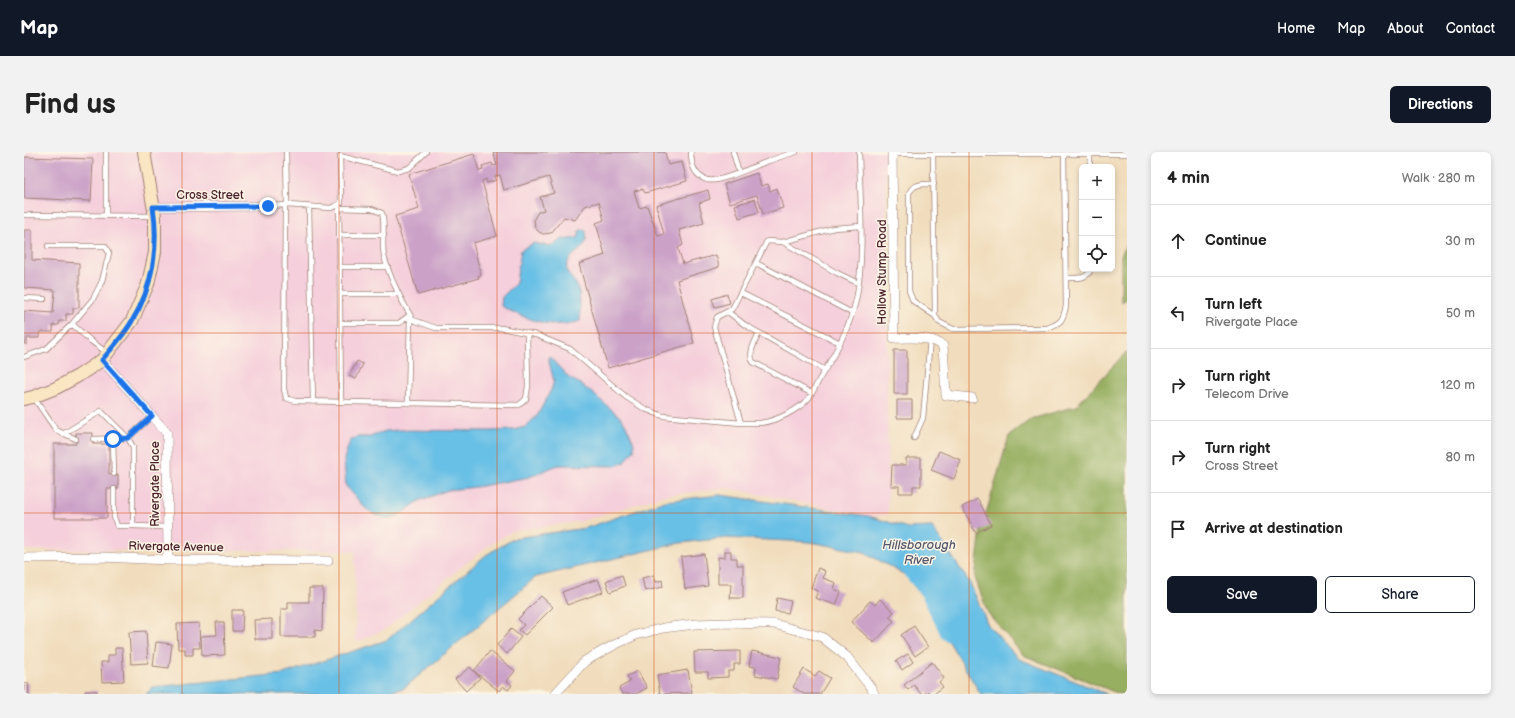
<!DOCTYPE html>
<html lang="en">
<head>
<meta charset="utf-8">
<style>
  body { margin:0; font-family:"Balsamiq Sans",sans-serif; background:#f2f2f2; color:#222 }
  .controls { position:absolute; right:12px; top:12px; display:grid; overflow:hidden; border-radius:6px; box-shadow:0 2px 6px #0003 }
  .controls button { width:36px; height:36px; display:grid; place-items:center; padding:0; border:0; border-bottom:1px solid #e0e0e0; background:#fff; color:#222; font:20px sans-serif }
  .stop { position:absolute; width:12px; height:12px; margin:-9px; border:3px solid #1a73e8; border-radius:50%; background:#fff }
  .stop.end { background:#1a73e8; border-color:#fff; box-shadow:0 1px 4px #0008 }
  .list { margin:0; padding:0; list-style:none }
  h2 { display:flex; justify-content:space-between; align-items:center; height:52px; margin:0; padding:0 16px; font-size:17px }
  h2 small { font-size:13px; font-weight:400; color:#767676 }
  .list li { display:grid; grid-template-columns:26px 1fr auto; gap:12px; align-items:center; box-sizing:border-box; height:72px; padding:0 16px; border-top:1px solid #e0e0e0 }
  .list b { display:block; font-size:15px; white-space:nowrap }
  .list p { margin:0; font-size:13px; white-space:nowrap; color:#767676 }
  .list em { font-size:13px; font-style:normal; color:#767676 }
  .actions { display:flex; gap:8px; padding:12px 16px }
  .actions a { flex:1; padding:9px 0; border:1px solid #111827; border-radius:6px; text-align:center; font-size:14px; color:#111827 }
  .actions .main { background:#111827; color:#fff }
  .icon { flex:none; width:22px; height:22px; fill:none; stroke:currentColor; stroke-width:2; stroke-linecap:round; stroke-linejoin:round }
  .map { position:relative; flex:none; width:1103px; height:542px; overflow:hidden; border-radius:6px }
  header { display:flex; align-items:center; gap:24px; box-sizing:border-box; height:56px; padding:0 20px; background:#111827; color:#fff }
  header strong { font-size:19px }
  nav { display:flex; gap:22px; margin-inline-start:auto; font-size:14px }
  .intro { display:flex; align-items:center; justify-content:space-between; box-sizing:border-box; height:96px; padding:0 24px }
  h1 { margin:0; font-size:28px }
  .button { padding:10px 18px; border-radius:6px; background:#111827; color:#fff; font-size:14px; font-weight:700 }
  main { display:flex; gap:24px; padding:0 24px }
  aside { flex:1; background:#fff; border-radius:6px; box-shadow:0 2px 6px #0003 }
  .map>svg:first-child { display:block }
</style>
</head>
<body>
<header>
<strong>Map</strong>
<nav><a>Home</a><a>Map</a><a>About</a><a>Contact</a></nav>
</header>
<div class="intro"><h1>Find us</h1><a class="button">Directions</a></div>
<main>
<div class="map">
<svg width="1103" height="542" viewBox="0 0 1103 542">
  <rect width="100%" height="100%" fill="#fcf5e5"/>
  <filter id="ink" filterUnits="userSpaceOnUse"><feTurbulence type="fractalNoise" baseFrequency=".025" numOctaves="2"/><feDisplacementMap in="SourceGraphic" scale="8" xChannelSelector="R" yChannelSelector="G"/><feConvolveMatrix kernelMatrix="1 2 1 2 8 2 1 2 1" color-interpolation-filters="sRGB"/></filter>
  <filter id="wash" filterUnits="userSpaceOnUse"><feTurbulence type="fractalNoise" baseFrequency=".012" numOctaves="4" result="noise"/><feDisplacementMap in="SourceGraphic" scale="16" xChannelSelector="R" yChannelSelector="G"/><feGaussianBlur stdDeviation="0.9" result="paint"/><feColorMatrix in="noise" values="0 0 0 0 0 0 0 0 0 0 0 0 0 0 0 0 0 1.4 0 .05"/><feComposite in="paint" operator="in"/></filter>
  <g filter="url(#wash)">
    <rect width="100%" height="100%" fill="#f1ddbd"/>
    <path fill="#f5cfdb" d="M0 0H862L864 363 844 364 704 336 641 343 558 369 489 379 461 396 360 478 332 490 331 399 0 398Z"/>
    <path fill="#96af60" stroke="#706746" d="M1103 91V147L1097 150V103Z
      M1103 199V542H1095L999 503 964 461 951 426 957 378 985 284 1007 267 1052 254Z"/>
    <path fill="#69c0e6" stroke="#5a7088" d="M561 77C568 98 547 98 543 113 541 122 548 125 552 132 557 140 556 160 556 169 529 178 501 167 477 154L478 145 492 131 497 98 510 91C522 93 527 97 537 87 544 88 548 87 555 85V79Z
      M525 204 545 226 555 231 568 241 594 263 601 271 610 291V298L601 310 590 314 534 313 505 325 452 335 424 338 395 349 374 364 363 366 351 363 341 356 322 334 320 307 326 289 334 285H346L362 279 375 278 467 279 489 278 501 275 513 264 527 238 530 229 525 210Z
      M696 343 844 364 884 376 908 375 946 431 964 473 995 507 1083 542H957L956 541 918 478 913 441 840 400 786 390 702 386 656 391 512 425 380 536 355 542H122L129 535 259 522 363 488 462 403 491 386 562 376 641 349Z"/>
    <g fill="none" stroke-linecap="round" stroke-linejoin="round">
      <path stroke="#69c0e6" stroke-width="17" d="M886 417 905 440 925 481"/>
    </g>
    <g id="blocks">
      <path fill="#cba1c8" d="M469 0H641L644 13 658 10 663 29 621 41 619 37 610 39 615 56 623 54 634 84 640 82 632 53 684 38 686 47 675 51 680 71 655 78 659 93 654 96 659 112 692 103 695 115 653 128 670 191 584 216 555 112 581 103 572 71 580 68 575 50 561 54 551 68 540 65 527 81 519 82 515 80 511 76 510 67 514 60 520 58 516 45 530 41 525 25 480 38 476 23 471 24 472 28 463 31 462 27 458 29 473 84 449 91 457 123 454 124 455 126 394 143 371 64 395 57 385 22 450 2 455 19 459 18 458 14 468 11 469 14 473 13Z
        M0 5 69 7 67 49 0 46Z
        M733 21 737 34 744 32 746 39 753 36 759 56 739 62 733 43 706 51 700 32Z
        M731 47 735 60 715 66 711 53Z
        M0 78H8V108L55 111V156H49V162H42V169H35V173H29V180H15V186H3V192H0V159L29 161 31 138 0 136Z
        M703 142 706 151 691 155 688 147Z
        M870 198H883V242H870Z
        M333 209 339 212 332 227 325 224Z
        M873 248H888V266H873Z
        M52 281H69V292H85V322H94V337H83V366H30V292H52Z
        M915 299 937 308 930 327 907 318Z
        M882 306H897V334H889V341H875V334H867L868 313H882Z
        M954 347 967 373 952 381 938 355Z
        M701 399H707V406H713V413H719V446H706L707 432H694V405L701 406Z
        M680 402 684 434 661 437 657 405Z
        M794 416 801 419 799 426 812 431 810 437 817 440 812 453 791 446 794 439 787 436Z
        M598 423 601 434 586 440 582 429Z
        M630 423 632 430 638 428 639 435 621 439 618 426Z
        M574 427 579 440 543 453 538 440Z
        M285 436H299L298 479 291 478V485H257V457H264V450H285Z
        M517 444 529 455 501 483 495 478 500 473 494 467Z
        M753 446 767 449 764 461 751 459Z
        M856 447 870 460 865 465 870 469 850 491 827 470 846 449 851 453Z
        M208 458H219L218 479H208Z
        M248 467V487H231L230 468Z
        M192 470H200L201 503 178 504 177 484 193 483Z
        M175 471 176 496H169V503H161V497H154L153 472Z
        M890 474 904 495 891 504 877 483Z
        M487 477 497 485 483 502 473 493Z
        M122 479 124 511 107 512 105 480Z
        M132 490 148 492 145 516 129 514Z
        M91 496H98L100 529 78 530 77 510H84V503H91Z
        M466 499 491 519 483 529 488 533 484 538 479 534 475 539 450 519Z
        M716 499V512H710V519H704V525L684 526V520H671L670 500Z
        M728 499 757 505 753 527 731 523 732 515 725 514Z
        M884 502 889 510 878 518 872 509Z
        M908 510 920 526 915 530 919 535 910 542H906L904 539 900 542H897L890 533 884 538 880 533Z
        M446 515 456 526 442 539 431 527Z
        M780 517 791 524 795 519 806 526 796 542H780L769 535Z
        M664 518 668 541 636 542 633 523Z
        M614 519 623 536 612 542H598L595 536 606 530 603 524Z
        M0 531H4L5 542H0Z
        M61 539H73V542H61Z"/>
    </g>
  </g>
  <g filter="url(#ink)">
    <use href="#blocks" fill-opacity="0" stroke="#9e7e74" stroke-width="1"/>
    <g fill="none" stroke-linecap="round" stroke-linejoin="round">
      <defs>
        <path id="lane" d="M82 0V64
          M667 0C667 11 670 24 683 28 696 31 728 15 742 10 752 6 762 3 772 0
          M709 0 715 21
          M835 0C836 45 841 98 833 143 828 170 814 197 799 221 794 229 790 239 784 247 773 259 752 269 736 271 730 271 723 271 717 271L690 175 693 165 708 157 743 89 759 90 810 76 837 74
          M868 2H1103
          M909 2 911 164 915 170 929 177 1023 176C1037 171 1039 169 1042 154L1040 2
          M1066 2V15
          M910 32C899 32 890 31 885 41V139L889 149 911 164
          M261 53 260 237 262 246 271 249 495 253 502 247 504 234 503 181
          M263 53 307 56 317 51 316 4 374 19 385 16 402 0
          M244 54 263 53 262 0
          M315 54 317 250
          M285 55 289 250
          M315 56 348 57 358 61C362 75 357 90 360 104 366 127 377 148 389 168L412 176H477L512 183 546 197 602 245 621 257 639 264 717 271
          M0 63 131 64
          M315 83H360
          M759 90 813 121 834 131
          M24 94H81L85 101 78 129 69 147 48 172
          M732 111 828 161
          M315 115H364
          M1042 126C1052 126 1063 128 1067 117
          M717 141 816 191
          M316 142H374
          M0 146 20 147
          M704 160 721 173 801 218
          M316 171H375L386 163
          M735 181C731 190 724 201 729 210L787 241
          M0 205 22 197 48 172 67 189 82 200
          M10 246 32 278 52 287
          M384 251 386 165
          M39 282 77 259 104 286 109 295V374L143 375
          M890 286 899 266 906 187
          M69 287 104 286 128 264
          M89 287 90 322
          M90 337V365L93 374H109"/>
        <path id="street" d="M868 0 870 186C887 187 906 183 919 194L922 243 948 246
          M129 55 244 54
          M78 208 143 281 144 408
          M0 406 77 405 144 408 304 409
          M531 542 561 509 590 493 612 483 639 476 671 472 703 471 750 472 798 485 823 505 848 537 850 542"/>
        <path id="secondary" d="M0 247 9 245 32 236 54 224 78 208 108 169 124 132 131 100V64L120 0"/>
      </defs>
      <use href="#lane" stroke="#9e7e74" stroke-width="6"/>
      <use href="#street" stroke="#9e7e74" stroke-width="10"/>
      <use href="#secondary" stroke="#9e7e74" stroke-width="14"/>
      <use href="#lane" stroke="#fff" stroke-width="4.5"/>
      <use href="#street" stroke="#fff" stroke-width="9"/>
      <use href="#secondary" stroke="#fbe6c4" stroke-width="12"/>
    </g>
  </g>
  <g fill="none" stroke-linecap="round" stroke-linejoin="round" filter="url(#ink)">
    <path stroke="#1a73e8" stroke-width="5" d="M89 287 104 286 128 264 78 208C88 196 100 183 108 169 129 136 135 93 129 55L244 54"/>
  </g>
  <path fill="none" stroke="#d8530f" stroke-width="1" stroke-opacity="0.55" d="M158 0V542M315 0V542M473 0V542M630 0V542M788 0V542M945 0V542M0 181H1103M0 361H1103"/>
  <g text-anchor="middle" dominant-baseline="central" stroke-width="3" stroke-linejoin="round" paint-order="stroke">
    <g font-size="12" fill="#4a1f2b" stroke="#fcf5e5">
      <text x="186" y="43">Cross Street</text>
      <text transform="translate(858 120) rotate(-90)">Hollow Stump Road</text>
      <text transform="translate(131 332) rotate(-90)">Rivergate Place</text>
      <text transform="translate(152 395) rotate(1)">Rivergate Avenue</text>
    </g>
    <g font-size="13" font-style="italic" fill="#55576c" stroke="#fcf5e5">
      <text x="895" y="393">Hillsborough<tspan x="895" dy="15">River</tspan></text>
    </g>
  </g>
</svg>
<div class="controls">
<button>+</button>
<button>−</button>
<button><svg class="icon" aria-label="locate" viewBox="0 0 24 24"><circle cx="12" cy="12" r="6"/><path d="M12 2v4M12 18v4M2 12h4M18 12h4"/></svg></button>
</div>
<div class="stop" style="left:89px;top:287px"></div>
<div class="stop end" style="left:244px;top:54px"></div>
</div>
<aside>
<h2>4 min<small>Walk · 280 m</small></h2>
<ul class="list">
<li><svg class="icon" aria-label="ahead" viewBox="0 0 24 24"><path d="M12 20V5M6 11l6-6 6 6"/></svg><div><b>Continue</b></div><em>30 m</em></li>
<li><svg class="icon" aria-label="left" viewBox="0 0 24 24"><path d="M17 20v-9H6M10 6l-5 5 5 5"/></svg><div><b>Turn left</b><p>Rivergate Place</p></div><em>50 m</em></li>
<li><svg class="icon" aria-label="right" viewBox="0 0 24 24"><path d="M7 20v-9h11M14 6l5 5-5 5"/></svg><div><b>Turn right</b><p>Telecom Drive</p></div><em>120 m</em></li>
<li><svg class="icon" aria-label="right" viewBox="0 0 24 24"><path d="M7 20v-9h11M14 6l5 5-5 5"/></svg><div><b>Turn right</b><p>Cross Street</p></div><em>80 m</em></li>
<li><svg class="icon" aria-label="arrive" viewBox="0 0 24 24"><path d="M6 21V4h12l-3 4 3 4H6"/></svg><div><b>Arrive at destination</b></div></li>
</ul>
<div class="actions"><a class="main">Save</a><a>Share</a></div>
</aside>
</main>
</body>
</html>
